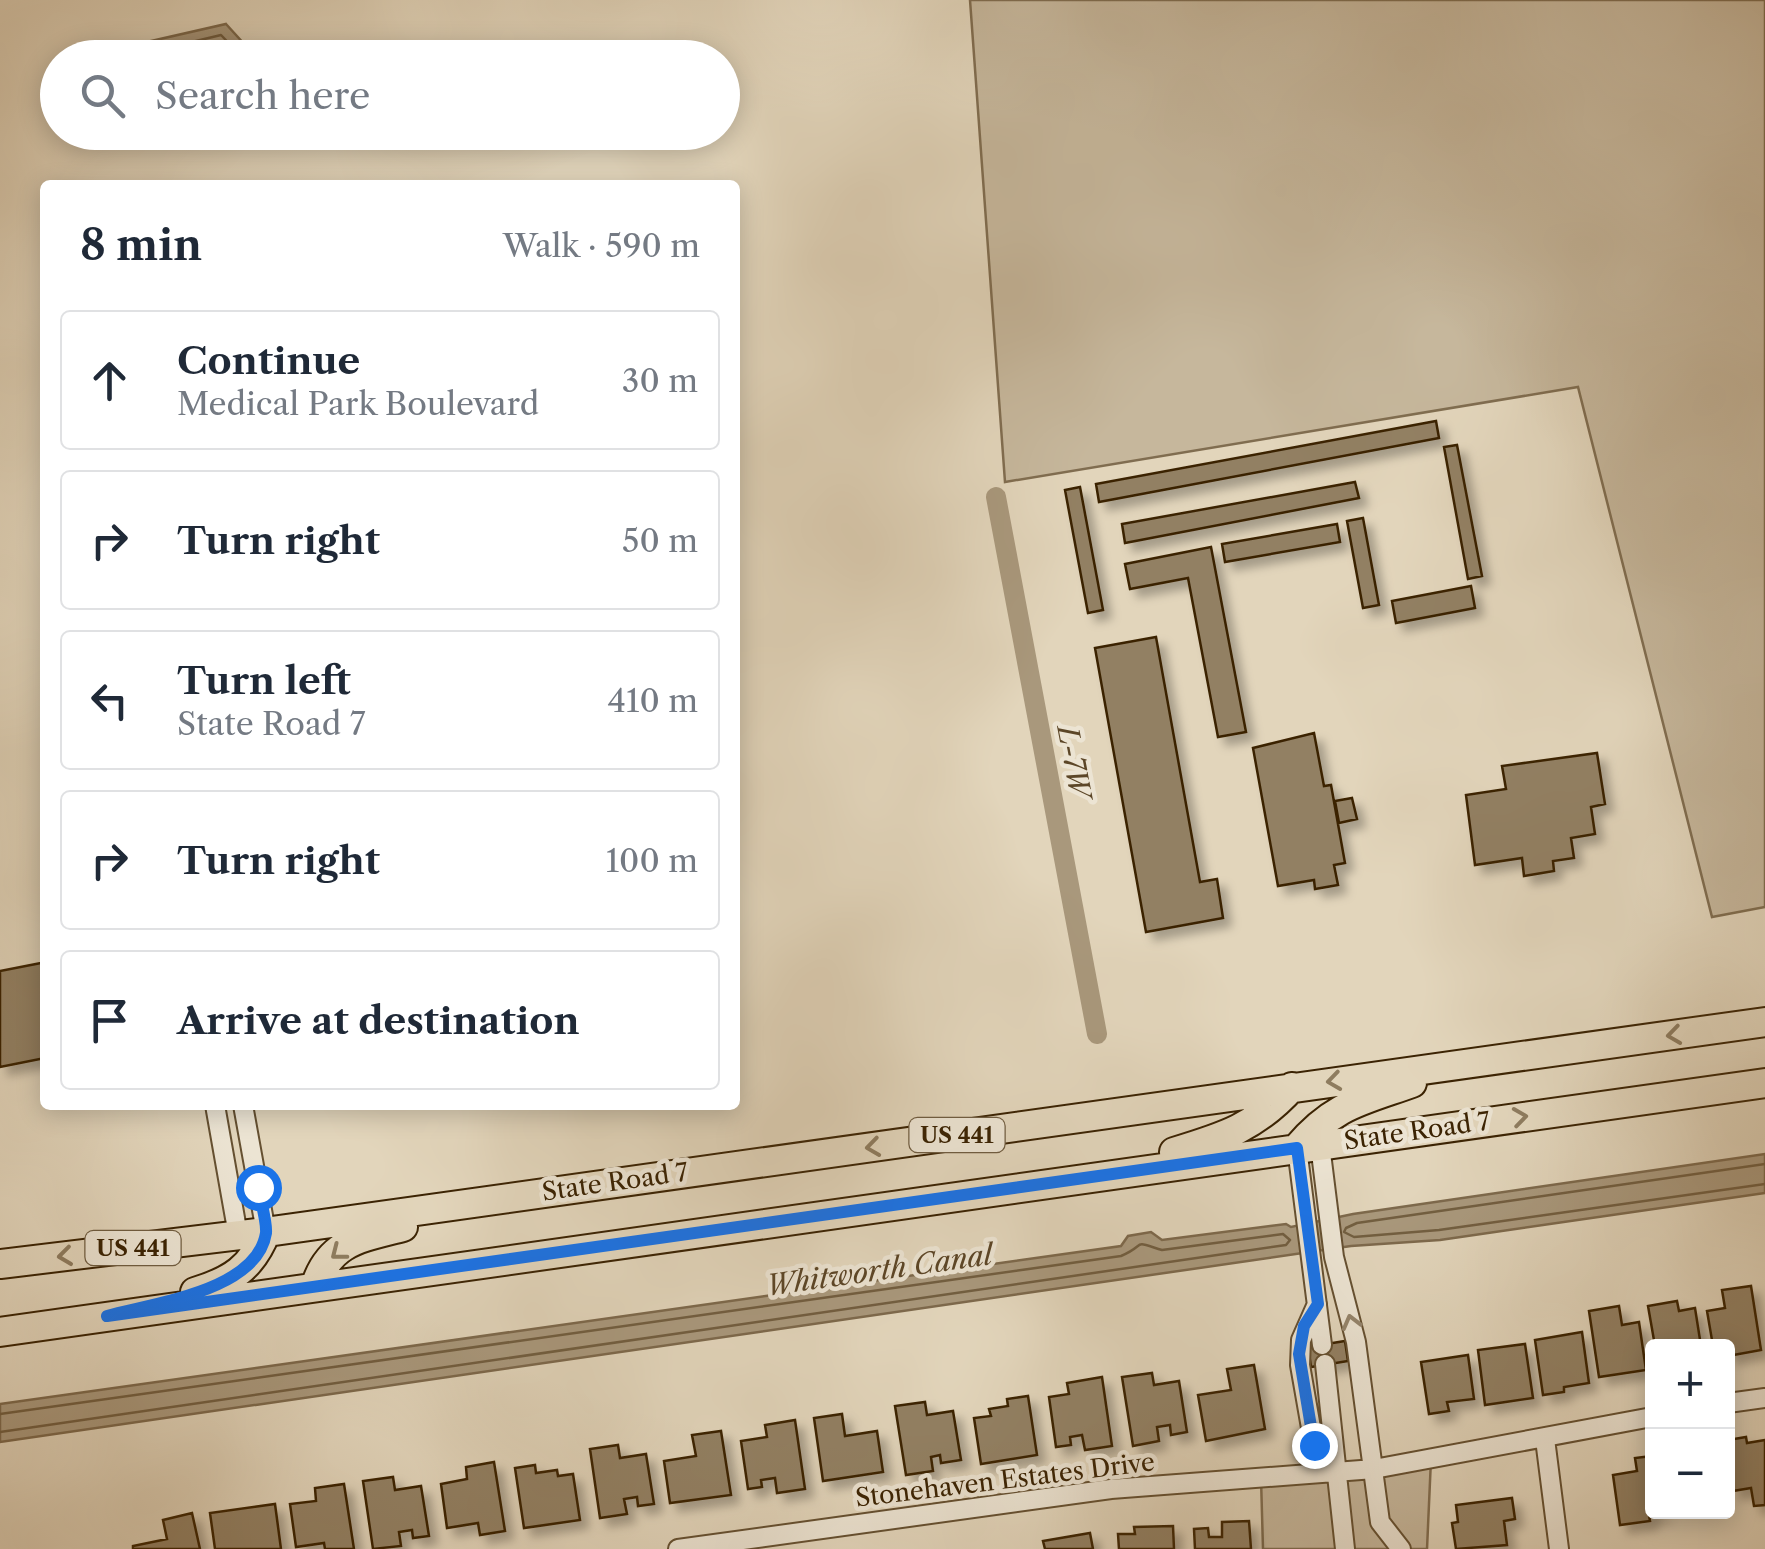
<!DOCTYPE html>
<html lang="en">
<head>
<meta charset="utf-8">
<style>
  body { margin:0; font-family:"Libre Caslon Text",serif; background:#f6f6f7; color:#1f2937 }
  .controls { position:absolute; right:30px; bottom:30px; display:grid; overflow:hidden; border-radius:10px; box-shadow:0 5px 25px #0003 }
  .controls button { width:90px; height:90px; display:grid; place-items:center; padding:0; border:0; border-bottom:2px solid #e0e1e3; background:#fff; color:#1f2937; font:50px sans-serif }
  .stop { position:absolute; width:30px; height:30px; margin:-22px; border:8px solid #1a73e8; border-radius:50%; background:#fff }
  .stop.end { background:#1a73e8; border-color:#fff; box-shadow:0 2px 10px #0008 }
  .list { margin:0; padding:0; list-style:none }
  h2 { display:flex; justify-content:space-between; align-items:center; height:130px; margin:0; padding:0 40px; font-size:42px }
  h2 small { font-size:32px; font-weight:400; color:#747a83 }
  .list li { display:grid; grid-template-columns:65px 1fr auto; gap:30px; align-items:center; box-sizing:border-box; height:140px; margin:0 20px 20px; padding:0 20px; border:2px solid #e0e1e3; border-radius:10px }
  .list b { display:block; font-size:38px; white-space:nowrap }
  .list p { margin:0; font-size:32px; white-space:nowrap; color:#747a83 }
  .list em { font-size:32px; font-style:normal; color:#747a83 }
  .icon { flex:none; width:55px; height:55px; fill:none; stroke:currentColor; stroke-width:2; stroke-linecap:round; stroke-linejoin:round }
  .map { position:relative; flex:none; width:1765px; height:1549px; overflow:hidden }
  .search { position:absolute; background:#fff; box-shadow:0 5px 25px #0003; left:40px; top:40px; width:700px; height:110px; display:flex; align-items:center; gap:25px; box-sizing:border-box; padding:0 35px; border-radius:55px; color:#747a83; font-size:38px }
  .panel { position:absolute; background:#fff; box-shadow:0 5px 25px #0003; left:40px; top:180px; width:700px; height:930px; border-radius:10px }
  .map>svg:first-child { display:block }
</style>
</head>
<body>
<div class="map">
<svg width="1765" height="1549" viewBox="0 0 1765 1549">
  <defs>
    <filter id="shadow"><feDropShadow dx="8" dy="8" stdDeviation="5" flood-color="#0004"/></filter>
  </defs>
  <rect width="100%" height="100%" fill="#e2d5bb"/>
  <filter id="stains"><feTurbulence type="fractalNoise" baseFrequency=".002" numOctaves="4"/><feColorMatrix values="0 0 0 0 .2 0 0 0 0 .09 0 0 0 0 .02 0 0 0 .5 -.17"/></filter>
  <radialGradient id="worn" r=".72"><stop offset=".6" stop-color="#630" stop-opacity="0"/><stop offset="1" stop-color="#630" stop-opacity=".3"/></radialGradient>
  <path fill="#c6b79c" stroke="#806d50" stroke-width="2.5" d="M970 0H1765V907L1712 917 1578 387 1005 482Z
    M1431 1459 1427 1549H1263L1261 1478Z"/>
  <path fill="#a9987c" stroke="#7d694c" stroke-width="2.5" d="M226 24 256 57H81Z
    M1765 1154V1193L1440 1240 1351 1246 0 1442V1404L1121 1246 1128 1236 1151 1232 1162 1240 1286 1224 1291 1227 1353 1214Z"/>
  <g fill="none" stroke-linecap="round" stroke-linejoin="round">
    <path stroke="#725e40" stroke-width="2.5" d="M125 58 221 35 243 58
      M1765 1164 1357 1223 1346 1228 1344 1232 1354 1237 1439 1230 1765 1184
      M0 1414 1121 1256C1149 1244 1129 1240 1162 1250L1283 1234 1290 1240 1286 1245 0 1432"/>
    <path stroke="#a9987c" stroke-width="20" d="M996 497 1097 1034"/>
  </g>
  <path fill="#928063" stroke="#3b2303" stroke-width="2.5" filter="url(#shadow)" d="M1436 421 1439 438 1099 502 1096 484Z
    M1457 445 1482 576 1468 579 1444 447Z
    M1355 482 1359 498 1125 543 1122 524Z
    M1080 487 1103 610 1088 613 1065 490Z
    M1363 518 1379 605 1363 608 1347 521Z
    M1337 524 1340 542 1225 562 1222 544Z
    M1211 547 1246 732 1218 737 1188 578 1130 589 1125 564Z
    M1471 586 1475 608 1396 623 1392 601Z
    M1156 637 1200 882 1217 879 1223 918 1146 932 1095 648Z
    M1314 733 1324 786 1331 785 1345 863 1334 865 1338 885 1315 889 1314 880 1278 886 1253 748Z
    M1597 753 1605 804 1591 807 1595 834 1571 838 1574 858 1553 861 1554 871 1524 876 1522 858 1475 865 1466 795 1506 789 1502 766Z
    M1352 798 1357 819 1339 823 1335 801Z
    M41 963 45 982V1058L0 1067V971Z
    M1751 1286 1761 1350 1728 1356V1346H1713L1707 1311 1725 1308 1722 1290Z
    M1677 1301 1679 1311 1695 1308 1701 1346H1655L1648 1306Z
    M1619 1306 1622 1325 1639 1322 1646 1370 1599 1377 1589 1311Z
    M1582 1332 1589 1383 1564 1387V1392L1543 1395 1535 1340Z
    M1345 1341 1348 1361 1311 1367 1308 1347Z
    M1525 1344 1533 1398 1485 1405 1478 1350Z
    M1468 1355 1474 1399 1447 1402 1449 1411 1429 1414 1421 1362Z
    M1254 1365 1265 1429 1206 1441 1198 1395 1231 1390 1227 1369Z
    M1152 1373 1154 1385 1179 1381 1187 1432 1171 1435 1170 1425 1157 1427 1159 1441 1133 1446 1122 1377Z
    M1102 1377 1112 1446 1085 1450 1082 1435 1070 1437 1071 1445 1056 1447 1049 1397 1069 1394 1067 1383Z
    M1028 1396 1037 1455 981 1464 974 1418 991 1416 989 1409 1008 1406 1007 1399Z
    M925 1402 927 1415 953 1411 961 1460 941 1463 940 1455 931 1457 933 1471 906 1475 895 1406Z
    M842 1414 845 1436 877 1431 883 1472 823 1481 814 1418Z
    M795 1420 805 1489 777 1493 775 1478 761 1480 762 1487 748 1489 741 1441 767 1437 765 1425Z
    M721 1431 731 1495 670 1503 664 1461 696 1456 692 1435Z
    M1746 1437 1747 1443 1765 1440V1505L1754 1506 1751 1488 1733 1491 1728 1440Z
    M618 1445 620 1458 646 1454 654 1504 638 1506 637 1497 624 1499 627 1514 600 1518 590 1449Z
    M1652 1456V1512L1665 1513 1649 1515 1650 1521 1620 1525 1613 1475 1637 1471 1635 1458Z
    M494 1462 505 1531 480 1535 478 1523 447 1528 441 1484 467 1479 466 1467Z
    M535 1465 536 1473 557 1470 558 1476 573 1474 580 1520 524 1528 515 1468Z
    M393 1477 395 1490 421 1486 429 1536 413 1538 412 1530 399 1532 401 1546 373 1549 363 1481Z
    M344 1484 354 1549H325L324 1543 296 1547 290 1504 316 1501 315 1488Z
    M1512 1498 1515 1519 1504 1521 1507 1545 1456 1549 1452 1523 1458 1522 1456 1505Z
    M275 1504 281 1549H215L210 1513Z
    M192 1513 200 1549H133V1546L167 1539 163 1520Z
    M1249 1521 1251 1549H1195L1194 1529 1208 1528 1209 1537H1222V1522Z
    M1173 1526 1174 1549H1119L1118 1534H1135L1134 1527Z
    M1090 1533 1093 1549H1045L1043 1541Z"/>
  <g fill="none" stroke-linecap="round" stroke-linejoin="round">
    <defs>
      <path id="street" d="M215 1105 238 1235
        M243 1105 266 1232
        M1320 1145 1334 1257 1356 1342 1380 1522 1401 1549
        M1297 1148 1322 1345
        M1317 1304 1301 1340 1300 1365 1314 1445 1339 1472
        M1325 1364 1345 1549
        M1728 1403 1765 1398
        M1545 1439 1559 1549
        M678 1549 1111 1489 1374 1469 1652 1417"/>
      <path id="primary" d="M1297 1148C1333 1105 1361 1101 1412 1083
        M1174 1152C1224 1137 1256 1127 1292 1087
        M0 1264 266 1232 1765 1022
        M315 1287C329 1241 361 1238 403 1227
        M195 1292C231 1281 252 1268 266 1232
        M0 1332 1765 1083"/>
    </defs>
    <use href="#street" stroke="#655031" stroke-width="22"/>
    <use href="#primary" stroke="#3b2303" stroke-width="32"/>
    <use href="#street" stroke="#ece4d3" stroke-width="18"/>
    <use href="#primary" stroke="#e2d5bb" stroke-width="28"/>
  </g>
  <defs><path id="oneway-chevron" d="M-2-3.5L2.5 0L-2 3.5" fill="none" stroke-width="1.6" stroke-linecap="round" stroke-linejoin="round" transform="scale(2.5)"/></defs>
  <g stroke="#8e7c5f">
    <use href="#oneway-chevron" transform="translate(1674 1035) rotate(172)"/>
    <use href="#oneway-chevron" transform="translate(1334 1081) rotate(172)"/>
    <use href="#oneway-chevron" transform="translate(1520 1117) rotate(-8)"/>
    <use href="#oneway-chevron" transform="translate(873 1147) rotate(172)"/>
    <use href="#oneway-chevron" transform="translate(338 1253) rotate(142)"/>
    <use href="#oneway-chevron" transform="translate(65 1256) rotate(173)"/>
  </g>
  <use stroke="#94846b" href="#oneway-chevron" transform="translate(1351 1322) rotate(-105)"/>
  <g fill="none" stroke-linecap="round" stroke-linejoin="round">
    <path stroke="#1a73e8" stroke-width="12" d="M258 1187C260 1200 267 1220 266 1233 257 1291 153 1303 107 1316L1297 1148 1318 1304 1304 1326 1299 1354 1314 1445"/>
  </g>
  <g text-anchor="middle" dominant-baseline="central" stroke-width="9" stroke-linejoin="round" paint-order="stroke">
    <g fill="#ece4d3" stroke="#705d41" stroke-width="2.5">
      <rect x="909.5" y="1118" width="95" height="34" rx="8"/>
      <rect x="85.5" y="1231" width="95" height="34" rx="8"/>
    </g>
    <g font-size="22" font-weight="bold" fill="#3b2303">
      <text x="957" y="1135">US 441</text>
      <text x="133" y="1248">US 441</text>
    </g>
    <g font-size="25" fill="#3b2303" stroke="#ece4d3">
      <text transform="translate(1417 1131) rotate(-8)">State Road 7</text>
      <text transform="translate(615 1182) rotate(-8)">State Road 7</text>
      <text transform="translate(1005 1480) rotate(-7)">Stonehaven Estates Drive</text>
    </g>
    <g font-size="28" font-style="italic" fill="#5c4627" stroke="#ece4d3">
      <text transform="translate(1074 761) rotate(79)">L-7W</text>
      <text transform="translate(879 1270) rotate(-8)">Whitworth Canal</text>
    </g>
  </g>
  <rect width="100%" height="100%" filter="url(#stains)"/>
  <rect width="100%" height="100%" fill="url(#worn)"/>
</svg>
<div class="controls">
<button>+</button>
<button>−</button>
</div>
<div class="stop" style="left:258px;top:1187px"></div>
<div class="stop end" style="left:1314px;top:1445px"></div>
<div class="search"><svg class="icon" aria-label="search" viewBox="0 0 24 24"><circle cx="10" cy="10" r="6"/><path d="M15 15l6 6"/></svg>Search here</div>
<section class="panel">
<h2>8 min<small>Walk · 590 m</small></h2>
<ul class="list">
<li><svg class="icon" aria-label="ahead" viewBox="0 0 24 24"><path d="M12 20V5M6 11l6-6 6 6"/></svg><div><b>Continue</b><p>Medical Park Boulevard</p></div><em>30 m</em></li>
<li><svg class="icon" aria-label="right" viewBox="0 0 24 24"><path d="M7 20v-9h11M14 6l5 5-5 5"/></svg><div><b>Turn right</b></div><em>50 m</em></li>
<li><svg class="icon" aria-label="left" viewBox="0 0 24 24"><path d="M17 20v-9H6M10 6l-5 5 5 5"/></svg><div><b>Turn left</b><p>State Road 7</p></div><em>410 m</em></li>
<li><svg class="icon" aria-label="right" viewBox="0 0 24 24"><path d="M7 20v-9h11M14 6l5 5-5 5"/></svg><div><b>Turn right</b></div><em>100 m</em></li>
<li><svg class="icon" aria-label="arrive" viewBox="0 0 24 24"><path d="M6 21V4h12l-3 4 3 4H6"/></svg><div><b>Arrive at destination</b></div></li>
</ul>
</section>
</div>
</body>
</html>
